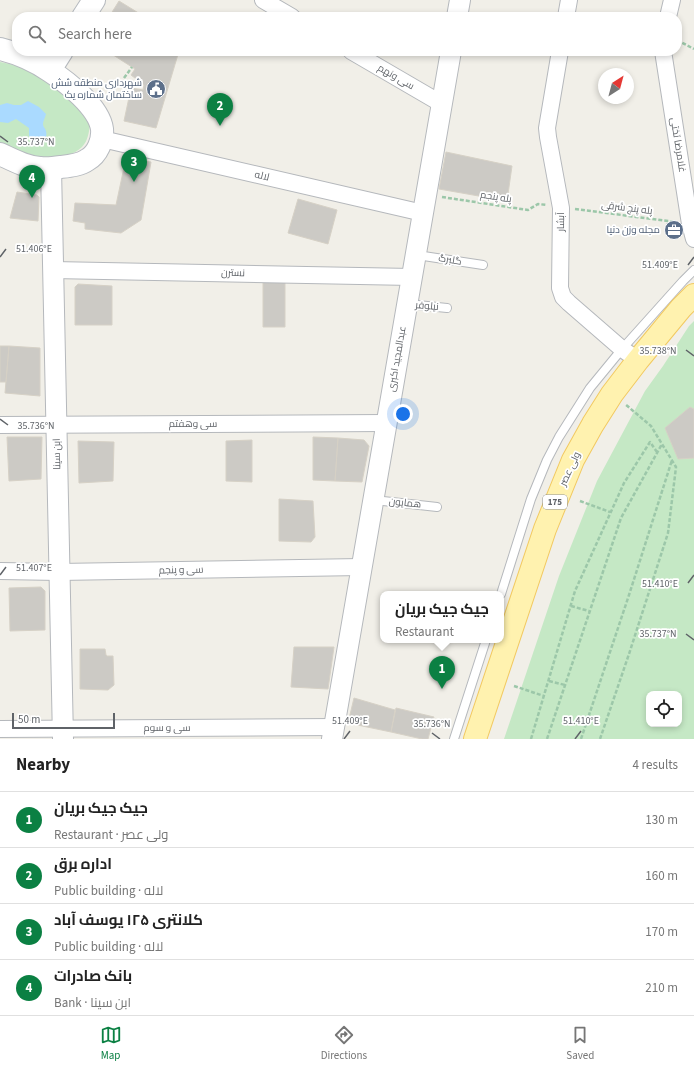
<!DOCTYPE html>
<html lang="en">
<head>
<meta charset="utf-8">
<style>
  body { margin:0; font-family:"Source Sans 3",Cairo,sans-serif; background:#f2f2f2; color:#222 }
  .controls { position:absolute; right:12px; bottom:12px; display:grid; overflow:hidden; border-radius:8px; box-shadow:0 2px 6px #0003 }
  .controls button { width:36px; height:36px; display:grid; place-items:center; padding:0; border:0; border-bottom:1px solid #e0e0e0; background:#fff; color:#222; font:20px sans-serif }
  .compass { position:absolute; left:598px; top:68px; width:36px; height:36px; border-radius:50%; background:#fff; box-shadow:0 2px 6px #0003; rotate:36deg }
  .scale { position:absolute; left:12px; bottom:10px; width:103px; box-sizing:border-box; padding-left:4px; border:2px solid #5f6368; border-top:0; font-size:11px; line-height:14px; white-space:nowrap; color:#5f6368; -webkit-text-stroke:3px #fff; paint-order:stroke }
  .you { position:absolute; left:403px; top:414px; width:14px; height:14px; margin:-10px; border:3px solid #fff; border-radius:50%; background:#1a73e8; box-shadow:0 0 0 6px #1a73e833 }
  .badge { display:grid; place-items:center; width:26px; height:26px; border-radius:50%; background:#0b8043; color:#fff; font-size:13px; font-weight:700 }
  .pin { position:absolute; translate:-50% -33px; filter:drop-shadow(0 1px 2px #0008) }
  .pin::after { content:''; position:absolute; top:21px; width:14px; height:12px; background:inherit; clip-path:polygon(0 0,100% 0,50% 100%) }
  .popup { position:absolute; left:380px; top:591px; width:124px; height:52px; box-sizing:border-box; display:grid; place-content:center; border-radius:8px; background:#fff; filter:drop-shadow(0 1px 3px #0005); font-size:13px; white-space:nowrap; color:#767676 }
  .popup b { font-size:15px; color:#222 }
  .popup::after { content:''; position:absolute; left:50%; top:100%; margin-left:-8px; border:8px solid transparent; border-top-color:#fff }
  .list { margin:0; padding:0; list-style:none }
  h2 { display:flex; justify-content:space-between; align-items:center; height:52px; margin:0; padding:0 16px; font-size:17px }
  h2 small { font-size:13px; font-weight:400; color:#767676 }
  .list li { display:grid; grid-template-columns:26px 1fr auto; gap:12px; align-items:center; box-sizing:border-box; height:56px; padding:0 16px; border-top:1px solid #e0e0e0 }
  .list b { display:block; font-size:15px; white-space:nowrap }
  .list p { margin:0; font-size:13px; white-space:nowrap; color:#767676 }
  .list em { font-size:13px; font-style:normal; color:#767676 }
  .icon { flex:none; width:22px; height:22px; fill:none; stroke:currentColor; stroke-width:2; stroke-linecap:round; stroke-linejoin:round }
  .map { position:relative; flex:none; width:694px; height:739px; overflow:hidden }
  .search { position:absolute; background:#fff; box-shadow:0 2px 6px #0003; left:12px; right:12px; top:12px; height:44px; display:flex; align-items:center; gap:10px; box-sizing:border-box; padding:0 14px; border-radius:16px; color:#767676; font-size:15px }
  .sheet { height:276px; background:#fff }
  nav { display:flex; justify-content:space-around; align-items:center; box-sizing:border-box; height:56px; border-top:1px solid #e0e0e0; background:#fff; font-size:11px; color:#767676 }
  nav a { display:grid; justify-items:center; gap:2px }
  nav .on { color:#0b8043 }
  .map>svg:first-child { display:block }
</style>
</head>
<body>
<div class="map">
<svg width="694" height="739" viewBox="0 0 694 739">
  <rect width="100%" height="100%" fill="#f1efe8"/>
  <path fill="#c5e8c5" fill-rule="evenodd" d="M0 62C27 66 53 82 73 102 79 108 85 117 90 124 89 132 88 141 82 147 63 166 19 156 0 142Z
    M694 321V739H504L559 576 597 481 645 391 663 366 689 326ZM649 694H679V724H649Z"/>
  <path fill="#aadaff" d="M28 101 39 107 46 114C45 118 43 121 43 124 43 127 45 128 46 131 48 138 43 141 37 143 28 139 29 137 29 128L16 119 8 123 0 122V105L7 103 14 105H21Z"/>
  <path fill="#cccac5" stroke="#d6d1c6" d="M119 1 145 17H109Z
    M107 51H179L156 128 124 121 131 88 143 90 144 85 131 75 135 69Z
    M446 152 512 166 507 201 439 189Z
    M126 158 151 162 141 220 121 233 85 229V223L73 221 75 203 116 205Z
    M17 192 37 195 39 197 38 221 10 218Z
    M298 199 337 210 328 244 288 233Z
    M263 281H285V327H263Z
    M78 284 112 286V325H75V287Z
    M0 346H9L6 382H0Z
    M9 346 40 348V396L5 393Z
    M690 407 694 409V458L678 459 665 428Z
    M7 437H42L41 479 9 481Z
    M313 437 338 438 335 481 313 480Z
    M338 438 364 440 369 446 362 482 335 481Z
    M252 440V482L226 481V441Z
    M78 441 114 442 113 481 79 483Z
    M279 499 313 501 315 537 311 542 279 541Z
    M41 587 45 591V630L10 631 9 588Z
    M294 647H334L328 689 291 687Z
    M80 649H105L106 655 107 656H113L114 685 108 690 80 689Z
    M354 698 395 710 391 732 348 723Z
    M396 708 434 717 428 739H422L391 732Z"/>
  <g fill="none" stroke-linecap="round" stroke-linejoin="round">
    <defs>
      <path id="service" d="M417 255 483 265
        M408 304 447 308
        M374 500 437 507
        M501 594 531 499 547 460 559 437 590 388 622 349 683 281 694 270
        M454 739 486 640"/>
      <path id="minor" d="M263 0 292 17
        M566 17 569 0
        M668 17 672 0
        M351 51 442 104
        M560 51 547 128 548 137 561 208 560 288 563 297 569 303 622 349 638 360
        M663 51 690 224 694 239
        M102 139 423 213
        M53 270 412 277
        M0 425 386 423
        M0 571 59 572 361 567
        M0 729 334 727"/>
      <path id="tertiary" d="M457 17 460 0
        M51 168 63 739
        M332 739 451 51"/>
      <path id="secondary" d="M83 17 94 0
        M0 49C17 53 35 61 50 71 67 82 99 107 102 129 103 140 98 154 87 160 80 165 70 166 61 167 54 168 47 169 40 168 25 167 13 160 0 154
        M50 70 62 51"/>
      <path id="primary" d="M475 739 545 529 573 460 593 424 612 394 638 360 681 308 694 295"/>
    </defs>
    <use href="#service" stroke="#b5b8bc" stroke-width="10"/>
    <use href="#minor" stroke="#b5b8bc" stroke-width="18"/>
    <use href="#tertiary" stroke="#b5b8bc" stroke-width="22"/>
    <use href="#secondary" stroke="#b6babf" stroke-width="24"/>
    <use href="#primary" stroke="#f2c960" stroke-width="24"/>
    <path stroke="#9cc7a9" stroke-width="2.5" stroke-dasharray="4 2" stroke-linecap="butt" d="M677 40 694 49
      M124 78 132 67
      M442 197 528 210 538 204 547 205
      M575 209 676 222
      M580 501 610 512
      M571 606 589 611
      M549 681 565 685
      M514 686 544 696
      M531 739 575 591 624 483 650 442 657 452
      M547 739 621 518 662 444
      M581 739 629 595 672 460
      M600 739 629 654 668 533 676 467 651 426 625 404"/>
    <use href="#service" stroke="#fff" stroke-width="8"/>
    <use href="#minor" stroke="#fff" stroke-width="16"/>
    <use href="#tertiary" stroke="#fff" stroke-width="20"/>
    <use href="#secondary" stroke="#fff" stroke-width="22"/>
    <use href="#primary" stroke="#fff2af" stroke-width="22"/>
  </g>
  <path fill="none" stroke="#5f6368" stroke-width="1.5" d="M0 136 8 142M0 257 6 249M688 265 694 257M686 350 694 356M0 419 8 425M0 575 6 567M688 583 694 575M686 634 694 640M432 733 440 739M344 739 350 731M575 739 581 731"/>
  <defs>
    <symbol id="civic-disc" viewBox="-11 -11 22 22"><circle r="9.5" fill="#5c6f8a" stroke="#fff"/><path d="M-.6-6.5H3V-4.5H.6V-3L4-1V1h2V6H-6V1h2V-1L-.6-3ZM-1.2 2.5V6h2.4V2.5Z" fill="#fff"/></symbol>
    <symbol id="office-disc" viewBox="-11 -11 22 22"><circle r="9.5" fill="#5c6f8a" stroke="#fff"/><path d="M-6-3h4V-5.5h4V-3h4V5H-6ZM-1-4.5V-3h2v-1.5ZM-6 0V1H6V0Z" fill="#fff"/></symbol>
  </defs>
  <g fill-rule="evenodd">
    <use href="#civic-disc" x="145" y="78" width="22" height="22"/>
    <use href="#office-disc" x="663" y="219" width="22" height="22"/>
  </g>
  <g text-anchor="middle" dominant-baseline="central" stroke-width="3.5" stroke-linejoin="round" paint-order="stroke">
    <rect fill="#fff" stroke="#8f9295" stroke-width="1" x="543" y="495" width="24" height="14" rx="3"/>
    <g font-size="9" font-weight="bold" fill="#5f6368">
      <text x="555" y="502">175</text>
    </g>
    <g font-size="10" fill="#5f6368" stroke="#fff">
      <text transform="translate(396 77) rotate(30)">سی ونهم</text>
      <text transform="translate(678 145) rotate(81)">غلامرضا تختی</text>
      <text transform="translate(262 176) rotate(13)">لاله</text>
      <text transform="translate(496 197) rotate(9)">پله پنجم</text>
      <text transform="translate(627 208) rotate(7)">پله پنج شرقی</text>
      <text transform="translate(561 222) rotate(-89)">آبشار</text>
      <text transform="translate(450 260) rotate(9)">گلبرگ</text>
      <text transform="translate(233 273) rotate(1)">نسترن</text>
      <text transform="translate(427 306) rotate(5)">نیلوفر</text>
      <text transform="translate(397 359) rotate(-80)">عبدالمجید اکبری</text>
      <text x="193" y="424">سی وهفتم</text>
      <text transform="translate(57 454) rotate(-91)">ابن سینا</text>
      <text transform="translate(570 469) rotate(-65)">ولی عصر</text>
      <text transform="translate(405 503) rotate(6)">همایون</text>
      <text transform="translate(181 570) rotate(-1)">سی و پنجم</text>
      <text x="167" y="728">سی و سوم</text>
    </g>
    <g font-size="10" fill="#4e5e75" stroke="#fff" text-anchor="end">
      <text x="142" y="83">شهرداری منطقه شش<tspan x="142" dy="12">ساختمان شماره یک</tspan></text>
      <text x="660" y="230">مجله وزن دنیا</text>
    </g>
  </g>
  <g font-size="10" text-anchor="middle" fill="#5f6368" stroke="#fff" stroke-width="3.5" stroke-linejoin="round" paint-order="stroke">
    <text x="36" y="145">35.737°N</text>
    <text x="34" y="252">51.406°E</text>
    <text x="660" y="268">51.409°E</text>
    <text x="658" y="354">35.738°N</text>
    <text x="36" y="429">35.736°N</text>
    <text x="34" y="571">51.407°E</text>
    <text x="660" y="587">51.410°E</text>
    <text x="658" y="637">35.737°N</text>
    <text x="350" y="724">51.409°E</text>
    <text x="581" y="724">51.410°E</text>
    <text x="432" y="727">35.736°N</text>
  </g>
</svg>
<div class="controls">
<button><svg class="icon" aria-label="locate" viewBox="0 0 24 24"><circle cx="12" cy="12" r="6"/><path d="M12 2v4M12 18v4M2 12h4M18 12h4"/></svg></button>
</div>
<svg class="compass" viewBox="-18 -18 36 36"><path d="M0-13l5 13h-10z" fill="#e53935"/><path d="M0 13l5-13h-10z" fill="#767676"/></svg>
<div class="scale">50 m</div>
<div class="you"></div>
<div class="pin badge" style="left:442px;top:689px">1</div>
<div class="popup"><b>جیک جیک بریان</b>Restaurant</div>
<div class="pin badge" style="left:220px;top:126px">2</div>
<div class="pin badge" style="left:134px;top:182px">3</div>
<div class="pin badge" style="left:32px;top:198px">4</div>
<div class="search"><svg class="icon" aria-label="search" viewBox="0 0 24 24"><circle cx="10" cy="10" r="6"/><path d="M15 15l6 6"/></svg>Search here</div>
</div>
<section class="sheet">
<h2>Nearby<small>4 results</small></h2>
<ul class="list">
<li><span class="badge">1</span><div><b>جیک جیک بریان</b><p>Restaurant · ولی عصر</p></div><em>130 m</em></li>
<li><span class="badge">2</span><div><b>اداره برق</b><p>Public building · لاله</p></div><em>160 m</em></li>
<li><span class="badge">3</span><div><b>کلانتری ۱۲۵ یوسف آباد</b><p>Public building · لاله</p></div><em>170 m</em></li>
<li><span class="badge">4</span><div><b>بانک صادرات</b><p>Bank · ابن سینا</p></div><em>210 m</em></li>
</ul>
</section>
<nav>
<a class="on"><svg class="icon" aria-label="map" viewBox="0 0 24 24"><path d="M3 6l6-2 6 2 6-2v14l-6 2-6-2-6 2zM9 4v14M15 6v14"/></svg>Map</a>
<a><svg class="icon" aria-label="directions" viewBox="0 0 24 24"><path d="M12 3l9 9-9 9-9-9zM9 14v-3h6M13 9l2 2-2 2"/></svg>Directions</a>
<a><svg class="icon" aria-label="saved" viewBox="0 0 24 24"><path d="M7 4h10v16l-5-4-5 4z"/></svg>Saved</a>
</nav>
</body>
</html>
